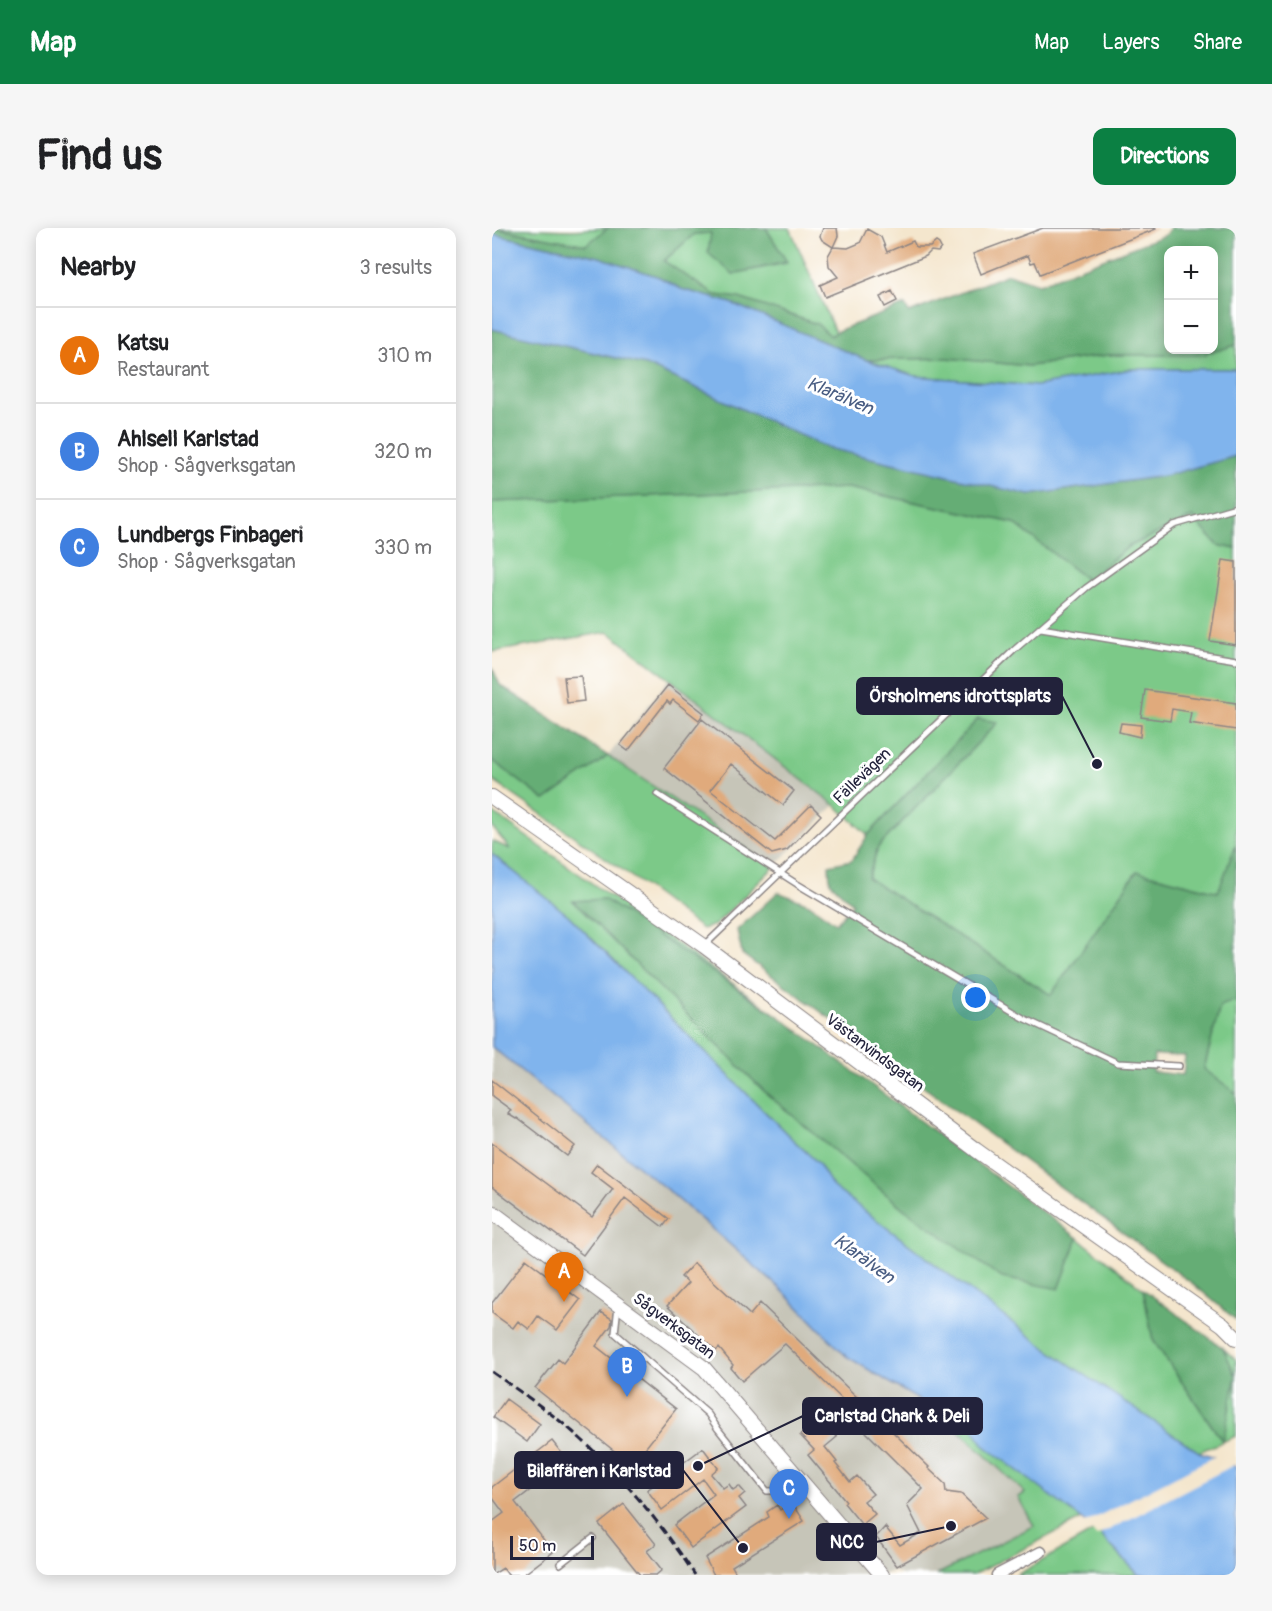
<!DOCTYPE html>
<html lang="en">
<head>
<meta charset="utf-8">
<style>
  body { margin:0; font-family:Pangolin,sans-serif; background:#f6f6f6; color:#202124 }
  .controls { position:absolute; right:18px; top:18px; display:grid; overflow:hidden; border-radius:12px; box-shadow:0 3px 15px #0003 }
  .controls button { width:54px; height:54px; display:grid; place-items:center; padding:0; border:0; border-bottom:2px solid #e0e0e0; background:#fff; color:#202124; font:30px sans-serif }
  .scale { position:absolute; left:18px; bottom:15px; width:84px; box-sizing:border-box; padding-left:6px; border:3px solid #22223b; border-top:0; font-size:16px; line-height:21px; white-space:nowrap; color:#22223b; -webkit-text-stroke:4px #fff; paint-order:stroke }
  .you { position:absolute; left:484px; top:770px; width:21px; height:21px; margin:-15px; border:4px solid #fff; border-radius:50%; background:#1a73e8; box-shadow:0 0 0 9px #1a73e833 }
  .badge { display:grid; place-items:center; width:39px; height:39px; border-radius:50%; background:#0b8043; color:#fff; font-size:20px; font-weight:700 }
  .pin { position:absolute; translate:-50% -50px; filter:drop-shadow(0 2px 3px #0008) }
  .pin::after { content:''; position:absolute; top:32px; width:21px; height:18px; background:inherit; clip-path:polygon(0 0,100% 0,50% 100%) }
  .list { margin:0; padding:0; list-style:none }
  h2 { display:flex; justify-content:space-between; align-items:center; height:78px; margin:0; padding:0 24px; font-size:26px }
  h2 small { font-size:20px; font-weight:400; color:#757577 }
  .list li { display:grid; grid-template-columns:39px 1fr auto; gap:18px; align-items:center; box-sizing:border-box; height:96px; padding:0 24px; border-top:2px solid #e0e0e0 }
  .list b { display:block; font-size:22px; white-space:nowrap }
  .list p { margin:0; font-size:20px; white-space:nowrap; color:#757577 }
  .list em { font-size:20px; font-style:normal; color:#757577 }
  .map { position:relative; flex:none; width:744px; height:1347px; overflow:hidden; border-radius:12px }
  header { display:flex; align-items:center; gap:36px; box-sizing:border-box; height:84px; padding:0 30px; background:#0b8043; color:#fff }
  header strong { font-size:28px }
  nav { display:flex; gap:33px; margin-inline-start:auto; font-size:21px }
  .intro { display:flex; align-items:center; justify-content:space-between; box-sizing:border-box; height:144px; padding:0 36px }
  h1 { margin:0; font-size:42px }
  .button { padding:15px 27px; border-radius:12px; background:#0b8043; color:#fff; font-size:21px; font-weight:700 }
  main { display:flex; gap:36px; padding:0 36px }
  aside { flex:1; background:#fff; border-radius:12px; box-shadow:0 3px 15px #0003 }
  .map>svg:first-child { display:block }
</style>
</head>
<body>
<header>
<strong>Map</strong>
<nav><a>Map</a><a>Layers</a><a>Share</a></nav>
</header>
<div class="intro"><h1>Find us</h1><a class="button">Directions</a></div>
<main>
<aside>
<h2>Nearby<small>3 results</small></h2>
<ul class="list">
<li><span class="badge" style="background:#e8710a">A</span><div><b>Katsu</b><p>Restaurant</p></div><em>310 m</em></li>
<li><span class="badge" style="background:#3f7fe0">B</span><div><b>Ahlsell Karlstad</b><p>Shop · Sågverksgatan</p></div><em>320 m</em></li>
<li><span class="badge" style="background:#3f7fe0">C</span><div><b>Lundbergs Finbageri</b><p>Shop · Sågverksgatan</p></div><em>330 m</em></li>
</ul>
</aside>
<div class="map">
<svg width="744" height="1347" viewBox="0 0 744 1347">
  <rect width="100%" height="100%" fill="#fff"/>
  <filter id="ink" filterUnits="userSpaceOnUse"><feTurbulence type="fractalNoise" baseFrequency=".0167" numOctaves="2"/><feDisplacementMap in="SourceGraphic" scale="12" xChannelSelector="R" yChannelSelector="G"/><feConvolveMatrix kernelMatrix="1 2 1 2 8 2 1 2 1" color-interpolation-filters="sRGB"/></filter>
  <filter id="wash" filterUnits="userSpaceOnUse"><feTurbulence type="fractalNoise" baseFrequency=".008" numOctaves="4" result="noise"/><feDisplacementMap in="SourceGraphic" scale="24" xChannelSelector="R" yChannelSelector="G"/><feGaussianBlur stdDeviation="1.35" result="paint"/><feColorMatrix in="noise" values="0 0 0 0 0 0 0 0 0 0 0 0 0 0 0 0 0 1.4 0 .05"/><feComposite in="paint" operator="in"/></filter>
  <g filter="url(#wash)">
    <rect width="100%" height="100%" fill="#f4e6cd"/>
    <path fill="#c6c5b8" d="M177 451 343 577 282 639 116 528Z
      M0 819 179 965 291 1063 354 1128 448 1185 533 1266 526 1270 543 1298 444 1347H409L401 1343 390 1347H0Z"/>
    <path fill="#7cc988" stroke="#4f7662" stroke-width="1.5" d="M3 0 79 2 116 0 94 17Z
      M274 0H298L343 104 339 108 325 96 247 70 223 67 172 33 202 6 219 5 241 46 295 35Z
      M744 117V141H640L544 158 423 148 374 132 455 130 537 138 616 127H710Z
      M356 260 522 295 595 352 636 319 700 289 726 317 744 321V616C737 634 738 648 726 664L645 643 559 767 376 651 386 619 505 495 486 491 376 607 343 577 116 404 0 424V274Z
      M116 528 282 639 223 697 210 701 128 640 0 552V532L53 572Z
      M0 584 292 792 112 671 82 674 275 866 412 981 567 1061 586 1010 651 1061 661 1112 730 1213 744 1148 731 1120 744 1132V1208L707 1224 559 1124 341 959 327 936 298 909 77 688 0 626V613L18 621 0 599Z
      M744 772V865L712 841 728 778Z
      M448 1185 479 1198 493 1218 590 1291 481 1347H444L542 1298 526 1269 533 1265Z
      M604 1302 647 1347H525Z"/>
    <path fill="#65ad74" stroke="#446858" stroke-width="1.5" fill-rule="evenodd" d="M0 0 94 17 116 0H274L295 34 241 46 216 25 219 5 202 6 172 33 223 67 247 70 325 96 339 108 343 104 413 77 417 85 516 46 547 56 673 7 678 0H744V117L710 127H616L537 138 455 130 374 132 239 75 189 61 167 49 107 29 0 6ZM676 22H722V122H676Z
      M0 101 154 137 336 220 537 267 672 248 744 228V321L726 317 700 289 636 319 595 352 522 295 356 260 0 274Z
      M0 439 8 457 116 528 53 572 0 532Z
      M486 491 506 494 386 619 376 650 559 767 645 643 726 664 744 616V772L728 778 712 841 744 865V1092L701 1056 250 726 245 702 286 664 317 676 344 695 361 676 338 654 337 637 360 632 376 607ZM662 827 693 828 691 847 661 844Z
      M112 671 292 792 586 1010 567 1061 510 1050 412 981 275 866 81 673Z
      M651 1061 731 1120 744 1148 731 1214 661 1112Z"/>
    <path fill="#80b4ed" stroke="#516b94" stroke-width="1.5" d="M0 6 107 29 167 49 189 61 239 75 374 132 423 148 544 158 640 141H744V228L672 248 537 267 336 220 154 137 0 101Z
      M0 626 77 688 298 909 327 936 341 959 559 1124 707 1224 739 1234 744 1240V1347H647L604 1302 493 1218 479 1198 448 1185 354 1128 291 1063 179 965 0 819Z"/>
    <path fill="#f4e6cd" d="M725 1227 740 1231 744 1236 605 1308 591 1296Z"/>
    <g id="blocks">
      <path fill="#e0aa7b" d="M331 0H345L346 8 341 19 356 20 368 15 375 1 389 9 395 24 421 13 424 19H438L444 14 447 16 449 20 446 24 439 23 434 28 333 69 328 57 346 49 337 38 336 28 341 19 330 12 328 8Z
        M551 0H664V1L548 46 543 34 539 35 536 27 489 46 481 26Z
        M400 63 405 73 393 79 388 69Z
        M731 332 744 334V417L718 413Z
        M89 448 92 473 75 475 72 449Z
        M176 457 212 485 207 492 181 472 178 476 175 473 136 523 128 517Z
        M653 462 744 475V502L697 495 699 484 680 481 678 493 649 489Z
        M210 491 302 563 291 577 239 536 218 562 283 613 319 577 329 587 295 622 280 626 172 540Z
        M629 495 649 497 648 509 627 504Z
        M0 852 83 918 75 928 25 890 24 891 16 886 19 882 0 868Z
        M0 915 100 989 121 961 99 944 105 936 177 991 171 999 133 970 91 1027 0 959Z
        M34 1031 88 1072 65 1102 46 1088 37 1101 26 1093 21 1100 0 1085V1075Z
        M202 1035 258 1087 268 1075 437 1239 436 1240 453 1256 454 1264 469 1266 494 1290 405 1338 384 1309 393 1299 408 1317 429 1305 415 1277 431 1261 350 1180 354 1175 293 1116 250 1153 239 1140 241 1137 227 1120 224 1123 175 1078 196 1055 189 1049Z
        M109 1084 120 1091 119 1098 104 1118 184 1181 140 1237 43 1160 66 1131 71 1135Z
        M14 1171 48 1196 35 1214 1 1189Z
        M329 1189 345 1209 333 1219 345 1234 343 1235 358 1254 365 1248 381 1266 372 1273 383 1286 370 1297 352 1275 354 1273 316 1227 322 1222 308 1207Z
        M60 1213 76 1233 23 1274 61 1324 31 1347H16L11 1340 0 1347V1294L12 1285 0 1269V1259Z
        M211 1220 226 1240 219 1246 231 1260 237 1256 241 1262 247 1258 253 1265 247 1270 254 1279 199 1320 182 1297 222 1266 211 1251 170 1282 155 1262Z
        M300 1274 312 1293 240 1338 245 1347H222L213 1330 277 1289 275 1284 285 1277 288 1282Z
        M132 1276 164 1316 155 1323 170 1342 164 1347H148L107 1296Z"/>
    </g>
  </g>
  <g filter="url(#ink)">
    <use href="#blocks" fill-opacity="0" stroke="#8b8484" stroke-width="1.5"/>
    <g fill="none" stroke-linecap="round" stroke-linejoin="round">
      <defs>
        <path id="service" d="M549 400 744 432
          M165 566 305 656 531 790 626 835 687 838
          M213 717 521 423 594 360 682 297 744 279
          M126 1078 123 1105 216 1186 226 1201 275 1263 315 1262
          M68 1336 101 1310"/>
        <path id="minor" d="M505 1347 549 1324"/>
        <path id="tertiary" d="M0 569 212 718 484 922 731 1097 744 1110
          M0 984 212 1140 390 1347"/>
      </defs>
      <use href="#service" stroke="#8b8484" stroke-width="8"/>
      <use href="#minor" stroke="#8b8484" stroke-width="13"/>
      <use href="#tertiary" stroke="#8b8484" stroke-width="16"/>
      <use href="#service" stroke="#fff" stroke-width="5"/>
      <use href="#minor" stroke="#fff" stroke-width="10"/>
      <use href="#tertiary" stroke="#fff" stroke-width="14"/>
      <path stroke="#22223b" stroke-width="3" stroke-dasharray="9 4.5" stroke-linecap="butt" d="M0 1144C28 1164 56 1182 81 1204 129 1246 168 1294 203 1347"/>
    </g>
  </g>
  <g text-anchor="middle" dominant-baseline="central" stroke-width="6" stroke-linejoin="round" paint-order="stroke">
    <g font-size="16" fill="#22223b" stroke="#fff">
      <text transform="translate(370 548) rotate(-44)">Fällevägen</text>
      <text transform="translate(383 825) rotate(37)">Västanvindsgatan</text>
      <text transform="translate(182 1098) rotate(37)">Sågverksgatan</text>
    </g>
    <g font-size="18" font-style="italic" fill="#485c82" stroke="#fff">
      <text transform="translate(348 168) rotate(23)">Klarälven</text>
      <text transform="translate(372 1031) rotate(36)">Klarälven</text>
    </g>
  </g>
  <path fill="none" stroke="#22223b" stroke-width="2" d="M605 536L570 468M206 1238L311 1188M251 1320L191 1242M459 1298L384 1314"/>
  <g fill="#22223b" stroke="#fff" stroke-width="2">
    <circle cx="605" cy="536" r="6"/>
    <circle cx="206" cy="1238" r="6"/>
    <circle cx="251" cy="1320" r="6"/>
    <circle cx="459" cy="1298" r="6"/>
  </g>
  <g fill="#22223b" stroke="#22223b" stroke-width="2">
    <rect x="365" y="450" width="205" height="36" rx="6"/>
    <rect x="311" y="1170" width="179" height="36" rx="6"/>
    <rect x="23" y="1224" width="168" height="36" rx="6"/>
    <rect x="325" y="1296" width="59" height="36" rx="6"/>
  </g>
  <g font-size="18" text-anchor="middle" font-weight="bold" fill="#fff">
    <text x="468" y="474">Örsholmens idrottsplats</text>
    <text x="400" y="1194">Carlstad Chark &amp; Deli</text>
    <text x="107" y="1249">Bilaffären i Karlstad</text>
    <text x="355" y="1320">NCC</text>
  </g>
</svg>
<div class="controls">
<button>+</button>
<button>−</button>
</div>
<div class="scale">50 m</div>
<div class="you"></div>
<div class="pin badge" style="left:72px;top:1074px;background:#e8710a">A</div>
<div class="pin badge" style="left:135px;top:1169px;background:#3f7fe0">B</div>
<div class="pin badge" style="left:297px;top:1291px;background:#3f7fe0">C</div>
</div>
</main>
</body>
</html>
